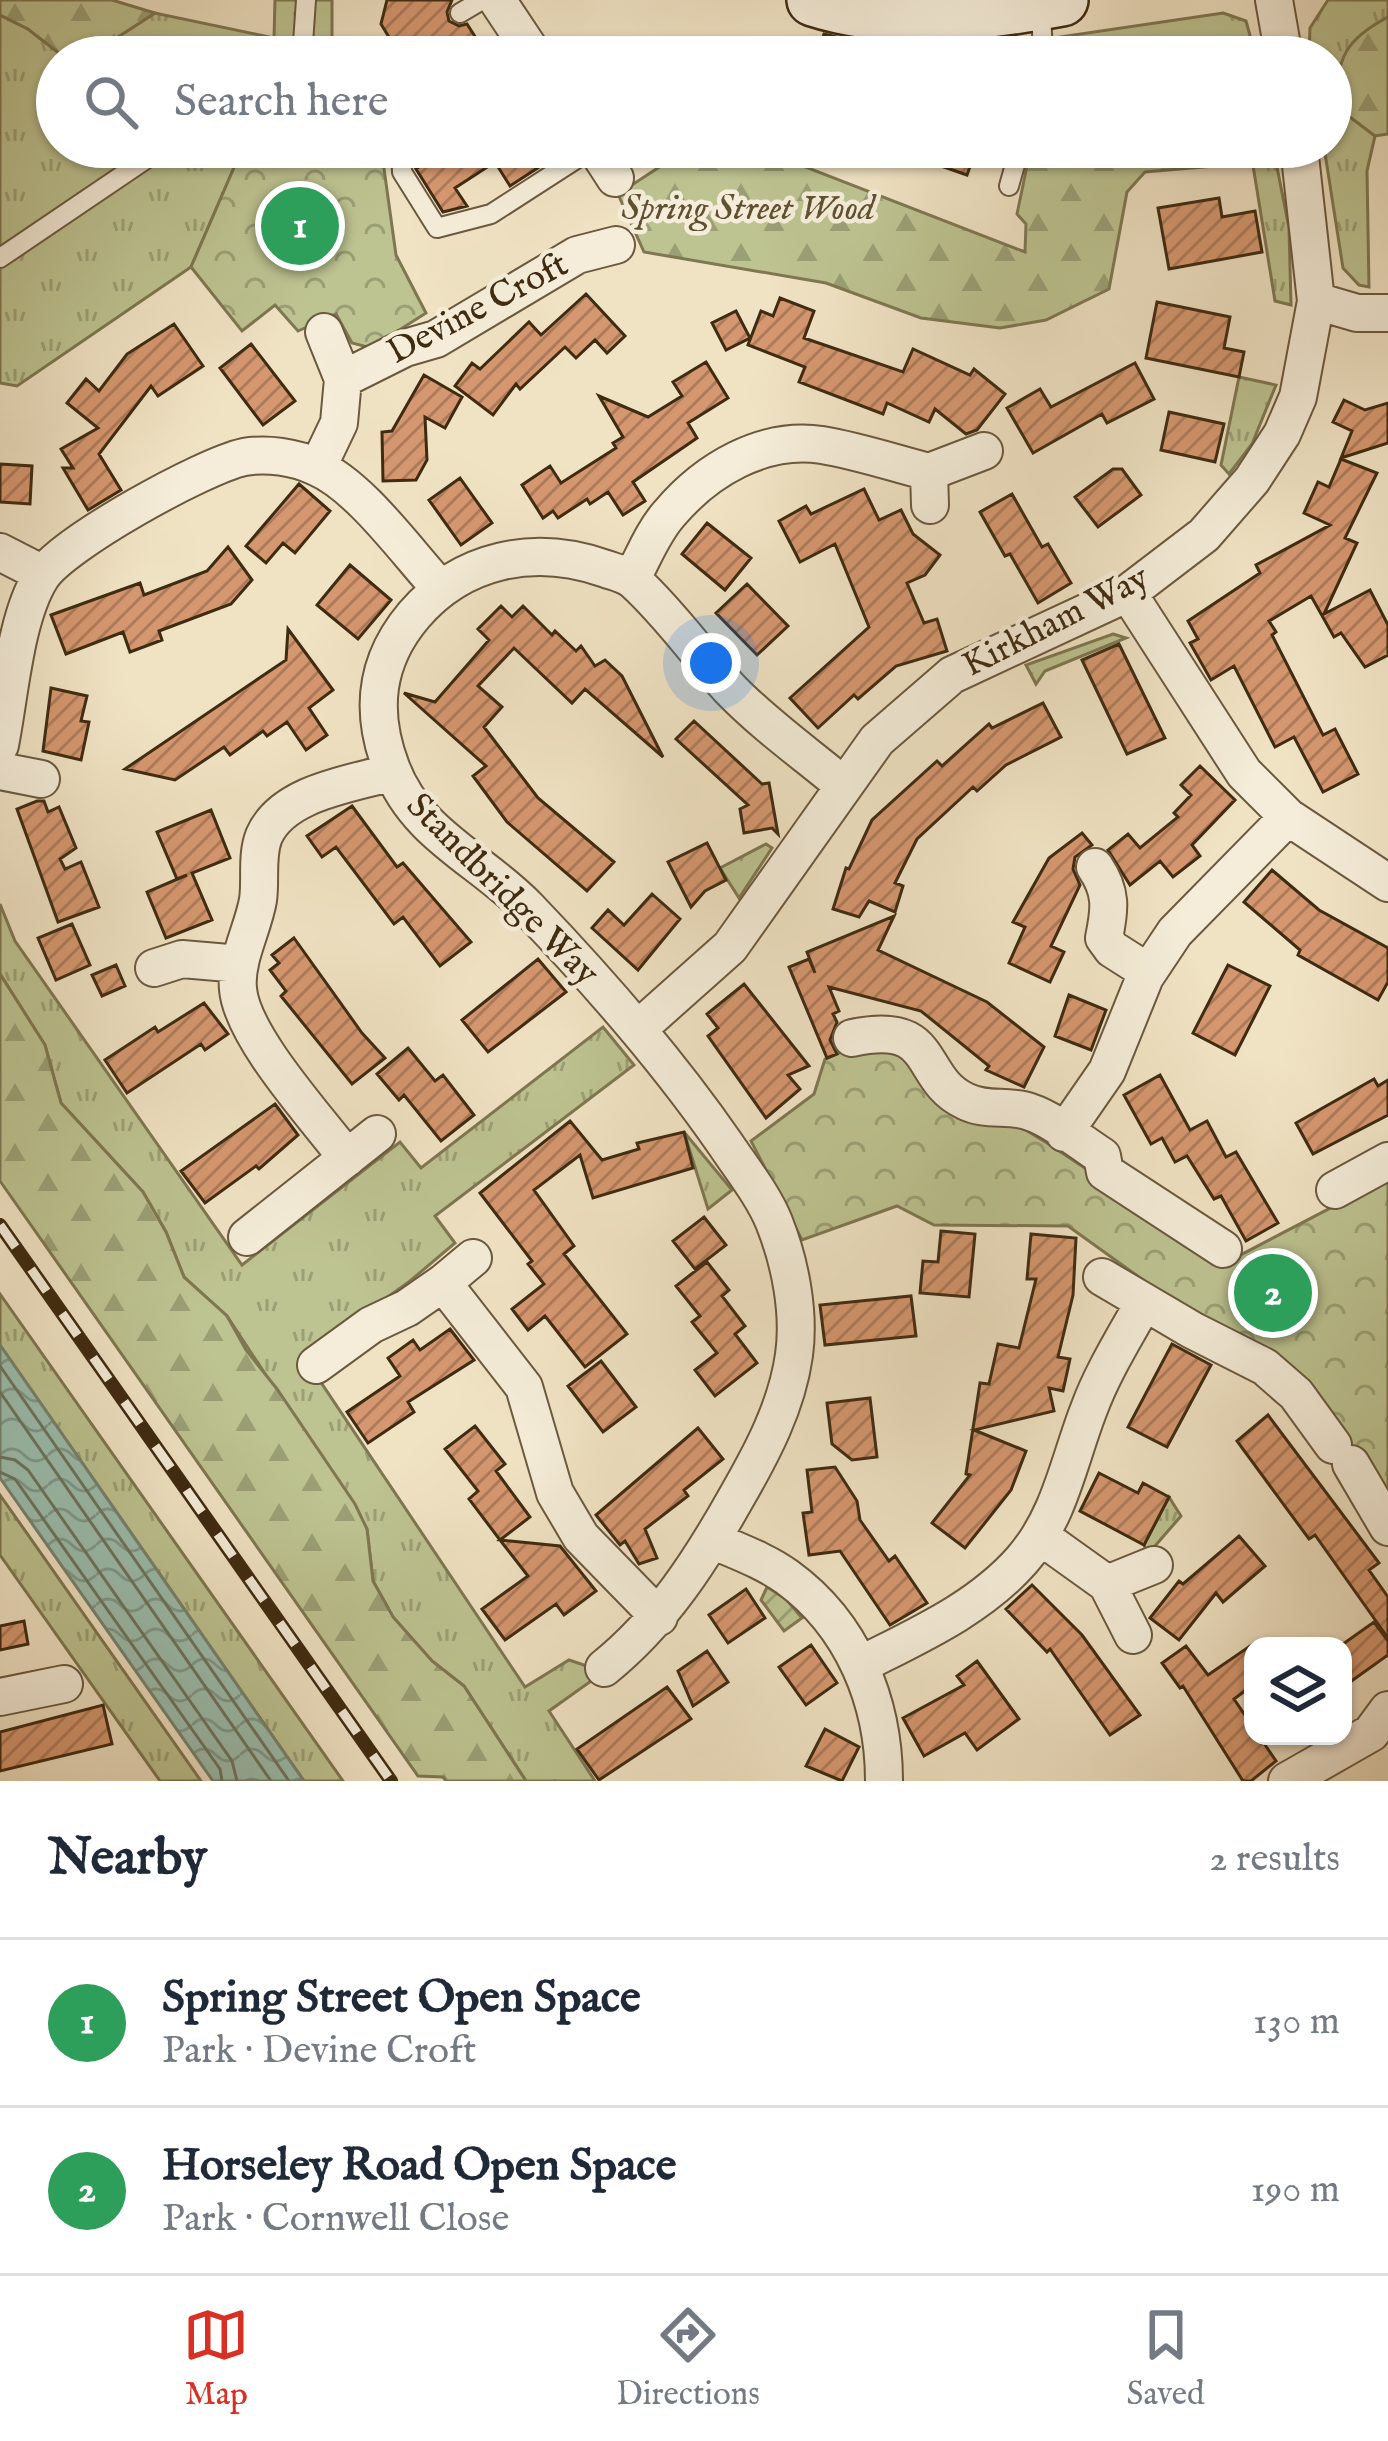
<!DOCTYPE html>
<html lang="en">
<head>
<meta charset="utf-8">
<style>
  body { margin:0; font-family:"IM FELL English",serif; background:#f2f2f3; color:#1f2937 }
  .controls { position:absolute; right:36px; bottom:36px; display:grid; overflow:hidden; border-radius:24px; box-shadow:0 3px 9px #0004 }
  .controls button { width:108px; height:108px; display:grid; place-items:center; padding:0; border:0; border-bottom:3px solid #e0e1e3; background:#fff; color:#1f2937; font:60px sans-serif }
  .you { position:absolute; left:711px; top:663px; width:42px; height:42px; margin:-30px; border:9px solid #fff; border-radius:50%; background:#1a73e8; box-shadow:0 0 0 18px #1a73e833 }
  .badge { display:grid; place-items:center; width:78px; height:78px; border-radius:50%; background:#d93025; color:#fff; font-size:39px; font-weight:700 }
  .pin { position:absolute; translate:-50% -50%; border:6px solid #fff; box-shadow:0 3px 12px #0006 }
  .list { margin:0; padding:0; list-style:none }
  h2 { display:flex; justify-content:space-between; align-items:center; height:156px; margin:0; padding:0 48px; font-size:51px }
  h2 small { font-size:39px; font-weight:400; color:#747a83 }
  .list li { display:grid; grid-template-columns:78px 1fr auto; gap:36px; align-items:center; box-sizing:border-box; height:168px; padding:0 48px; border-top:3px solid #e0e1e3 }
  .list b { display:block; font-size:45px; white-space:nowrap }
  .list p { margin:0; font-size:39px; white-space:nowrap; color:#747a83 }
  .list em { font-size:39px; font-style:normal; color:#747a83 }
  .icon { flex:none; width:66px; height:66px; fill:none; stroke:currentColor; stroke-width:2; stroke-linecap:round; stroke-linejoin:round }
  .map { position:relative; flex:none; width:1388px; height:1781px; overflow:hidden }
  .search { position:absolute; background:#fff; box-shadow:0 3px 9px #0004; left:36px; right:36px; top:36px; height:132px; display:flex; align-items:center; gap:30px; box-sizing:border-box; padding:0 42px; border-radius:66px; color:#747a83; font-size:45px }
  .sheet { height:492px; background:#fff }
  nav { display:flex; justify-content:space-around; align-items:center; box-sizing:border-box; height:168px; border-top:3px solid #e0e1e3; background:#fff; font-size:33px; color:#747a83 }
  nav a { display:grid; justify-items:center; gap:6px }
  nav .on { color:#d93025 }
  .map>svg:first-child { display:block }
</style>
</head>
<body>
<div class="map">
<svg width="1388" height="1781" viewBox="0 0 1388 1781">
  <defs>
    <pattern id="grass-tufts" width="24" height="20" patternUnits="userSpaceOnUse" patternTransform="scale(3)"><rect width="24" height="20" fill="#bdc391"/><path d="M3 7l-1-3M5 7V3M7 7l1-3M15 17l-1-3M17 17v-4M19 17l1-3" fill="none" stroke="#9b9f75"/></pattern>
    <pattern id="forest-firs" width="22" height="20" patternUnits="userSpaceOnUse" patternTransform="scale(3)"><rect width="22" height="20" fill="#bdc391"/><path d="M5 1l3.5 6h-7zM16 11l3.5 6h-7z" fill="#9b9f75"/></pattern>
    <pattern id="park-crowns" width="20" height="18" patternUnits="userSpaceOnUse" patternTransform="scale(3)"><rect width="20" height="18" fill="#bdc391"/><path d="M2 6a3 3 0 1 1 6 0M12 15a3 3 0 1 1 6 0" fill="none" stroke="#9b9f75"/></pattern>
    <pattern id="garden-furrows" width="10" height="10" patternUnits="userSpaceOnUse" patternTransform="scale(3)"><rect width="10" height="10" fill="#bdc391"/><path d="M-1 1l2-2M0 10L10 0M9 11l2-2" fill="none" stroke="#9b9f75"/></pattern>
    <pattern id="water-waves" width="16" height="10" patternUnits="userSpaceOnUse" patternTransform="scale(3)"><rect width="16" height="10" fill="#9bbfaf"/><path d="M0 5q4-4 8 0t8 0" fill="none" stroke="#809b8d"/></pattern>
    <pattern id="building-hatch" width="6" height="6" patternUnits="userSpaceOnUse" patternTransform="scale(3)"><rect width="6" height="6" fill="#d5976f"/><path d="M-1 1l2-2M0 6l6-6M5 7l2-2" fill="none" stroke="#ae7b5a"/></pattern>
  </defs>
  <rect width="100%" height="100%" fill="#f0e3c4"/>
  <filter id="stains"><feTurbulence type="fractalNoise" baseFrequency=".00167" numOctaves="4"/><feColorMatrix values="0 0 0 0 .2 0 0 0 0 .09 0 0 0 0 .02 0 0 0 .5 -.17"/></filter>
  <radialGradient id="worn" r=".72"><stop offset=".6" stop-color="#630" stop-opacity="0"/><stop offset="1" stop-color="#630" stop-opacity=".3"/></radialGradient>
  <path fill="url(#grass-tufts)" stroke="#7e7751" stroke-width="3" d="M275 0H332V53L326 57H87L155 13 274 38Z
    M1328 0H1388V17C1353 36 1338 65 1334 104L1375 136 1367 171 1369 287 1359 285 1343 268 1324 147H1331V57H1309L1310 28Z
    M1223 13 1246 21 1256 57H1237L1218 40 1141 45 1074 57H1051L1053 38Z
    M0 15 28 29 64 57H57V147H239V156L191 267 17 386 0 383Z
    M1250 147H1273L1289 228 1291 305 1275 301Z
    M1239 377 1276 385 1252 444 1229 474 1221 465Z
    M1113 634 1126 638 1045 671 1036 684 1026 665Z
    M766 844 772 848 739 898 720 868Z
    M0 904 15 941 242 1265 400 1142 421 1168 603 1027 634 1065 435 1216 455 1243 410 1281 304 1357 525 1687 569 1660 584 1665 594 1679 549 1711 595 1781H526L464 1686 432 1661 393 1617 373 1581 367 1529 227 1316 184 1277 166 1232 143 1192 61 1103 45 1045 0 974Z
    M684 1132 732 1190 708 1209Z
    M0 1294 343 1781H304L0 1345Z
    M0 1495 201 1781H160L0 1555Z
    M1169 1497 1181 1516 1148 1554 1144 1545Z"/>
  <path fill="url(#forest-firs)" stroke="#7e7751" stroke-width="3" d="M0 0H112L155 13 87 57H64L28 29 0 15Z
    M1388 17V134L1375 136 1334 105C1339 57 1344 40 1388 17Z
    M1218 40 1237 57H1074L1141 45Z
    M690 147H754L1025 252 1026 224 1017 214 1031 147H1250L1251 163 1145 172 1127 192 1109 289 1046 320 1000 328 921 318 826 283 644 252 618 194Z
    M0 974 45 1045 61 1103 143 1192 166 1232 184 1277 227 1316 246 1350 277 1389 355 1504 367 1529 373 1581 393 1617 432 1661 464 1686 526 1781H446L443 1777 418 1776 0 1181Z"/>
  <path fill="url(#park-crowns)" stroke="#7e7751" stroke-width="3" d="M239 147H381L396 255 426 313 371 348 352 343 336 314 298 331 275 305 242 331 191 267 239 156Z
    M884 1043 1047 1143 1227 1262 1388 1178V1503L1203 1323 1068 1226 934 1225 897 1206 802 1240 751 1141 814 1094 825 1059 848 1049Z"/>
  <path fill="url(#garden-furrows)" stroke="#7e7751" stroke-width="3" d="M767 1587 786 1599 802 1618 784 1631 761 1600Z"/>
  <path fill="url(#water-waves)" stroke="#768470" stroke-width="3" d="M0 1345 304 1781H213L0 1478Z"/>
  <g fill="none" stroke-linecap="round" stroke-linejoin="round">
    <path stroke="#6d7560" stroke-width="3" d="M0 1366 289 1781
      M0 1392 271 1781
      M0 1457 15 1460 28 1470 232 1761 237 1781
      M0 1472 15 1479 220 1769 222 1781"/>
  </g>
  <path fill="url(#building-hatch)" stroke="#3f2b11" stroke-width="3" d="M387 0H452L447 12 449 21 459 26 467 24 488 57H401L381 24Z
    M824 34 889 50 888 57H817Z
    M415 147H546L553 158 510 186 495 162 455 188 467 206 443 212 416 169 423 164Z
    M951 147H977L967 175 944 167Z
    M1219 198 1222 217 1255 211 1262 252 1169 269 1158 208Z
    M586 294 625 336 607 353 595 340 576 358 565 347 520 389 516 384 493 415 455 386 472 363 480 369 529 322 541 335Z
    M780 298 814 311 804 338 903 372 913 349 970 375 974 369 1005 394 977 430 966 434 935 409 929 422 887 403 883 414 799 382 805 367 748 345 761 311 773 316Z
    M1157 302 1230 317 1224 348 1244 352 1239 377 1146 358Z
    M736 311 750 338 726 350 712 323Z
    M174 324 203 366 158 396 151 386 99 454 121 490 88 510 63 468H73L61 449 98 428 67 403 86 379 99 391 127 354Z
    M251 344 295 401 263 425 220 368Z
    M706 362 728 398 688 423 697 438 633 482 645 501 623 515 608 492 590 504 587 499 558 518 553 511 543 518 522 485 550 466 561 483 616 448 613 443 623 437 599 396 648 417 682 396 673 382Z
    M1135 363 1154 399 1107 423 1102 414 1033 453 1007 408 1040 389 1051 407Z
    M424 375 462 397 445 428 425 417 427 460 416 480 383 481 382 432 392 431Z
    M1344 400 1365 410 1388 403V443L1341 458 1352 431 1333 422Z
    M1169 412 1224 424 1215 462 1161 450Z
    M1341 459 1377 473 1345 538 1357 543 1324 614 1370 590 1388 625V655L1365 667 1341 633 1334 637 1311 596 1269 621 1276 632 1272 635 1323 735 1335 729 1358 774 1323 792 1294 737 1275 747 1234 666 1211 680 1190 643 1198 639 1188 621 1260 573 1256 565 1330 525 1304 513 1318 482 1329 487Z
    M0 464 32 466 30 504 0 502Z
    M1113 469H1122L1141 495 1098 527 1075 497Z
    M460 478 492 523 461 545 429 500Z
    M299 484 330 511 295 553 283 543 266 563 246 546Z
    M864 489 879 520 901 510 913 534 940 555 925 575 907 583 924 623 937 619 947 651 896 666 858 699 854 695 818 728 790 698 869 627 835 544 800 562 779 521 806 506 811 514Z
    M1012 494 1042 547 1048 544 1071 583 1038 603 1010 554 1005 556 980 512Z
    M707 523 751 558 725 590 682 554Z
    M228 547 252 580 231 604 159 631 162 640 130 652 123 632 66 654 51 615 140 583 144 595 207 571Z
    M350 565 391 600 358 639 317 605Z
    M747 584 788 626 757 655 716 613Z
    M501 606 512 617 523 606 552 635 555 631 576 651 581 646 595 666 605 660 622 676 663 757 585 689 572 703 514 648 478 686 502 707 484 727 538 798 614 862 587 891 507 822 473 776 486 766 404 693 435 702 489 640 478 629Z
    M288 629 333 690 309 708 327 735 306 750 287 722 267 736 263 731 230 755 224 747 175 780 125 769 286 660Z
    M1119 644 1165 738 1127 754 1082 660Z
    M51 688 87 696 81 721 89 722 81 760 43 751Z
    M1043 703 1061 737 1006 765 977 791 973 787 917 839 895 883 903 886 895 912 869 901 859 917 833 909 846 868 849 869 872 820 937 761 942 766 989 724 992 728Z
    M694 721 762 784 769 783 778 834 772 828 744 833 740 809 748 805 676 739Z
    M1200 766 1235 800 1192 845 1200 856 1173 877 1160 861 1130 885 1108 850 1128 834 1140 848 1178 817 1174 813 1191 795 1181 785Z
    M37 801H44L48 812 59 807 76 848 60 859 65 869 81 862 99 907 58 922 17 809Z
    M352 806 397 867 403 863 471 942 440 966 403 917 394 924 336 847 322 857 307 836Z
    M211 810 230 858 192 873 212 920 166 938 147 892 187 875 177 879 157 832Z
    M1082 833 1092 845 1075 857 1073 869 1080 885 1051 946 1064 952 1050 982 1009 963 1025 927 1013 922 1049 858Z
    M707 843 726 880 705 891 691 907 668 862Z
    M1272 870 1319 910 1388 948V982L1378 1000 1298 955 1300 950 1244 902Z
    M652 894 680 919 638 970 592 928 608 910 624 925Z
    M894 916 878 950 987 1002 1044 1047 1024 1087 986 1070 989 1066 921 1011 829 987 839 1011 833 1014 837 1022 830 1040 837 1054 827 1058 789 967 809 959 815 973 807 952Z
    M72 924 90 965 56 980 38 938Z
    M294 938 362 1033 385 1058 352 1084 281 996 286 991 270 970 279 963 272 955Z
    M538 959 566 992 488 1052 462 1020Z
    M116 965 125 986 102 996 92 975Z
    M1228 965 1270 986 1235 1055 1193 1033Z
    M744 984 809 1066 788 1075 800 1089 766 1118 708 1036 718 1028 707 1014Z
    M1069 995 1106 1010 1091 1050 1055 1036Z
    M204 1003 228 1034 205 1050 201 1044 127 1093 105 1060 155 1027 158 1032Z
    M408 1048 435 1081 443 1075 474 1115 441 1141 404 1095 399 1100 377 1074Z
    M1160 1075 1190 1130 1207 1121 1226 1157 1236 1152 1278 1223 1246 1241 1221 1196 1214 1199 1187 1156 1175 1162 1162 1138 1151 1144 1124 1095Z
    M1374 1079 1378 1086 1388 1080V1115L1313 1154 1296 1123Z
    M275 1104 298 1135 259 1169 256 1166 205 1203 181 1171Z
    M570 1121 602 1160 639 1149 637 1143 684 1132 693 1168 593 1198 580 1155 534 1190 574 1246 564 1254 627 1334 585 1367 545 1316 528 1330 512 1309 544 1284 528 1264 532 1261 480 1193Z
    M704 1217 726 1245 695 1269 673 1241Z
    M941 1231 975 1234 969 1297 920 1293 923 1261 938 1262Z
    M1031 1234 1076 1238 1073 1295 1058 1357 1070 1359 1063 1391 1049 1388 1054 1411 974 1430 1026 1451 1011 1490 965 1548 932 1523 970 1475 966 1474 980 1383 989 1384 998 1344 1019 1348 1036 1279H1027Z
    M707 1262 729 1290 722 1296 745 1326 735 1334 757 1363 715 1396 695 1370 717 1353 692 1322 700 1316 676 1286Z
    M911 1296 916 1336 825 1345 820 1305Z
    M450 1329 474 1360 408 1402 414 1412 368 1443 347 1412 400 1376 388 1358 413 1340 420 1350Z
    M1172 1344 1211 1365 1167 1447 1128 1427Z
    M601 1361 636 1407 603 1432 568 1386Z
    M870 1398 877 1457 852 1460 832 1444 827 1403Z
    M1268 1415 1379 1563 1369 1570 1388 1597V1638L1315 1535 1309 1539 1237 1441Z
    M475 1426 505 1464 496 1471 530 1517 500 1540 560 1546 596 1591 564 1615 556 1604 505 1640 482 1609 528 1576 500 1540 469 1499 478 1491 445 1449Z
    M698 1428 723 1459 684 1490 688 1496 645 1529 657 1558 639 1564 625 1541 620 1545 596 1515Z
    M835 1467 857 1501 860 1520 889 1561 895 1556 927 1603 890 1625 840 1551 809 1555 803 1513 812 1512 807 1470Z
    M1099 1473 1138 1493 1143 1483 1169 1497 1144 1545 1080 1511Z
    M1239 1536 1265 1566 1223 1602 1216 1593 1179 1640 1150 1618 1179 1581 1183 1584Z
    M1032 1585 1082 1635 1140 1715 1110 1735 1050 1649 1047 1652 1006 1609Z
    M746 1589 765 1618 728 1643 709 1615Z
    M24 1621 28 1644 0 1650V1626Z
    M1374 1622 1388 1641V1655L1343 1687V1644Z
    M1253 1644V1685L1234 1699 1253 1727V1736H1259L1276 1761 1251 1781H1243L1183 1686 1180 1688 1162 1663 1186 1646 1208 1675Z
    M811 1645 837 1683 806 1705 779 1667Z
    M707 1651 728 1682 693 1706 678 1671Z
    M977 1661 1019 1719 977 1750 965 1733 924 1756 903 1718 964 1685 957 1676Z
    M667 1687 691 1719 599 1780 577 1749Z
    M103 1705 112 1744 0 1771V1732Z
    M825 1729 859 1747 842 1781 806 1766Z"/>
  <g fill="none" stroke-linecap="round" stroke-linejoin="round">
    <defs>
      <path id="service" d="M1041 9 1043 57
        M460 13 482 0
        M296 57 303 43 306 0
        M401 147 402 172 437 228 491 214 595 147
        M1009 186 1020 147
        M0 258 164 147"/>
      <path id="minor" d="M497 0 535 57
        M1274 0 1284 57
        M595 147 615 178
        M1316 301 1357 313H1388
        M343 379 405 348 436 339 577 255 616 245
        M318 467 339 423 343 379 324 332
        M929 472 984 451
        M0 552 43 574
        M632 578C643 558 653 532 669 514 706 470 763 436 822 445 858 451 894 463 929 472L930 505
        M1128 593 1244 773 1288 817 1388 883
        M0 745C10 695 15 618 41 577 63 543 203 466 244 457 267 453 295 457 316 467 360 486 406 551 439 587
        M0 771 41 779
        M1095 867C1112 892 1110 909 1104 938L1112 949 1148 972
        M154 968 182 959 240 964
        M638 1029 730 947 877 740 952 675 1128 593 1204 535 1252 480 1282 434 1298 397 1316 301 1299 147
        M852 1038C939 1019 916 1078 965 1101 986 1112 1009 1104 1030 1112 1054 1120 1080 1142 1102 1156L1105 1172 1223 1249
        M1064 1133 1107 1071 1145 977 1175 932 1288 817
        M347 1158C317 1118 242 1037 238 989 235 960 253 929 258 900 261 879 256 856 264 836 283 792 352 784 392 772
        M1335 1190 1388 1161
        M247 1237 377 1134
        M1102 1277 1192 1330 1265 1367 1296 1394 1333 1445
        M443 1283 473 1258
        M316 1365 371 1325 407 1308 443 1283 524 1387 555 1493 581 1537 659 1617
        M1351 1464 1388 1527
        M1040 1536 1107 1584 1133 1635
        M712 1540C737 1551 765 1561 787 1577 853 1625 884 1702 884 1781
        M1107 1584 1154 1565
        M860 1665C917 1636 979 1609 1022 1560 1060 1517 1069 1460 1089 1409 1103 1371 1125 1337 1144 1302
        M604 1668C662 1621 700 1562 736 1498 762 1453 787 1406 794 1355 800 1312 790 1262 774 1222 763 1195 742 1169 726 1145 668 1061 599 982 528 908 482 860 415 834 391 767 370 712 375 661 414 615 462 559 534 544 603 568 614 572 627 574 635 582 671 615 699 656 732 691 765 725 806 754 843 785
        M0 1697 64 1684
        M1287 1781 1371 1733 1388 1710"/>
      <path id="secondary" d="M813 0C894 26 980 15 1062 0"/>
    </defs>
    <use href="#service" stroke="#6b593e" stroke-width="22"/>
    <use href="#minor" stroke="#6b593e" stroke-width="40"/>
    <use href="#secondary" stroke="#3f2b11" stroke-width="56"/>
    <use href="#service" stroke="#f5edd9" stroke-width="18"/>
    <use href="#minor" stroke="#f5edd9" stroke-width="36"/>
    <use href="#secondary" stroke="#f5edd9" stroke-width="51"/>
    <defs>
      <path id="rail" d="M0 1225 391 1781"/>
    </defs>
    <use href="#rail" stroke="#3f2b11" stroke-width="14"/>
    <use href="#rail" stroke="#f5edd9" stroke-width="9" stroke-dasharray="27" stroke-linecap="butt"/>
  </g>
  <g text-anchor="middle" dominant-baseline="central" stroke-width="9" stroke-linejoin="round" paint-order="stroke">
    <g font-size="36" font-style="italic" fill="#5e5131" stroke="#f5edd9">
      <text x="748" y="209">Spring Street Wood</text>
    </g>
    <g font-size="36" fill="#3f2b11" stroke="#f5edd9">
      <text transform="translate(478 309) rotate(-28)">Devine Croft</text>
      <text transform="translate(1056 622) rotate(-27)">Kirkham Way</text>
      <text transform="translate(502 890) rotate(45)">Standbridge Way</text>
    </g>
  </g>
  <rect width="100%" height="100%" filter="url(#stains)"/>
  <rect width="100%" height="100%" fill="url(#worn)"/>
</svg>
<div class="controls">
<button><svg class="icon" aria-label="layers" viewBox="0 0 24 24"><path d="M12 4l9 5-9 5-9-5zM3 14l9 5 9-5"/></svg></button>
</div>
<div class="you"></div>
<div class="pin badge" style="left:300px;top:226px;background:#2e9e5b">1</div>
<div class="pin badge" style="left:1273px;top:1293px;background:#2e9e5b">2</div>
<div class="search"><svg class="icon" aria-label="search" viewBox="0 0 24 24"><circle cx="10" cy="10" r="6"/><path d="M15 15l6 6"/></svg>Search here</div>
</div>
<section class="sheet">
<h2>Nearby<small>2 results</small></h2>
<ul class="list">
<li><span class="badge" style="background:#2e9e5b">1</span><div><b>Spring Street Open Space</b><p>Park · Devine Croft</p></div><em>130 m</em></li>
<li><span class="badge" style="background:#2e9e5b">2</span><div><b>Horseley Road Open Space</b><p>Park · Cornwell Close</p></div><em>190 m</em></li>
</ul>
</section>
<nav>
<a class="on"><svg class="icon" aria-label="map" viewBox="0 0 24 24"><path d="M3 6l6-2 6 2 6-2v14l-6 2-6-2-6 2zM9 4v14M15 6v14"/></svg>Map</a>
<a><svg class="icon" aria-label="directions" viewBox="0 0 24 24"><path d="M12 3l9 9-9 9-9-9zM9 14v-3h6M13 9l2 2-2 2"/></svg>Directions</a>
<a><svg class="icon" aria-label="saved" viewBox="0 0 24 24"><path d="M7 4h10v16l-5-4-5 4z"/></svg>Saved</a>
</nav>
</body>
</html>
